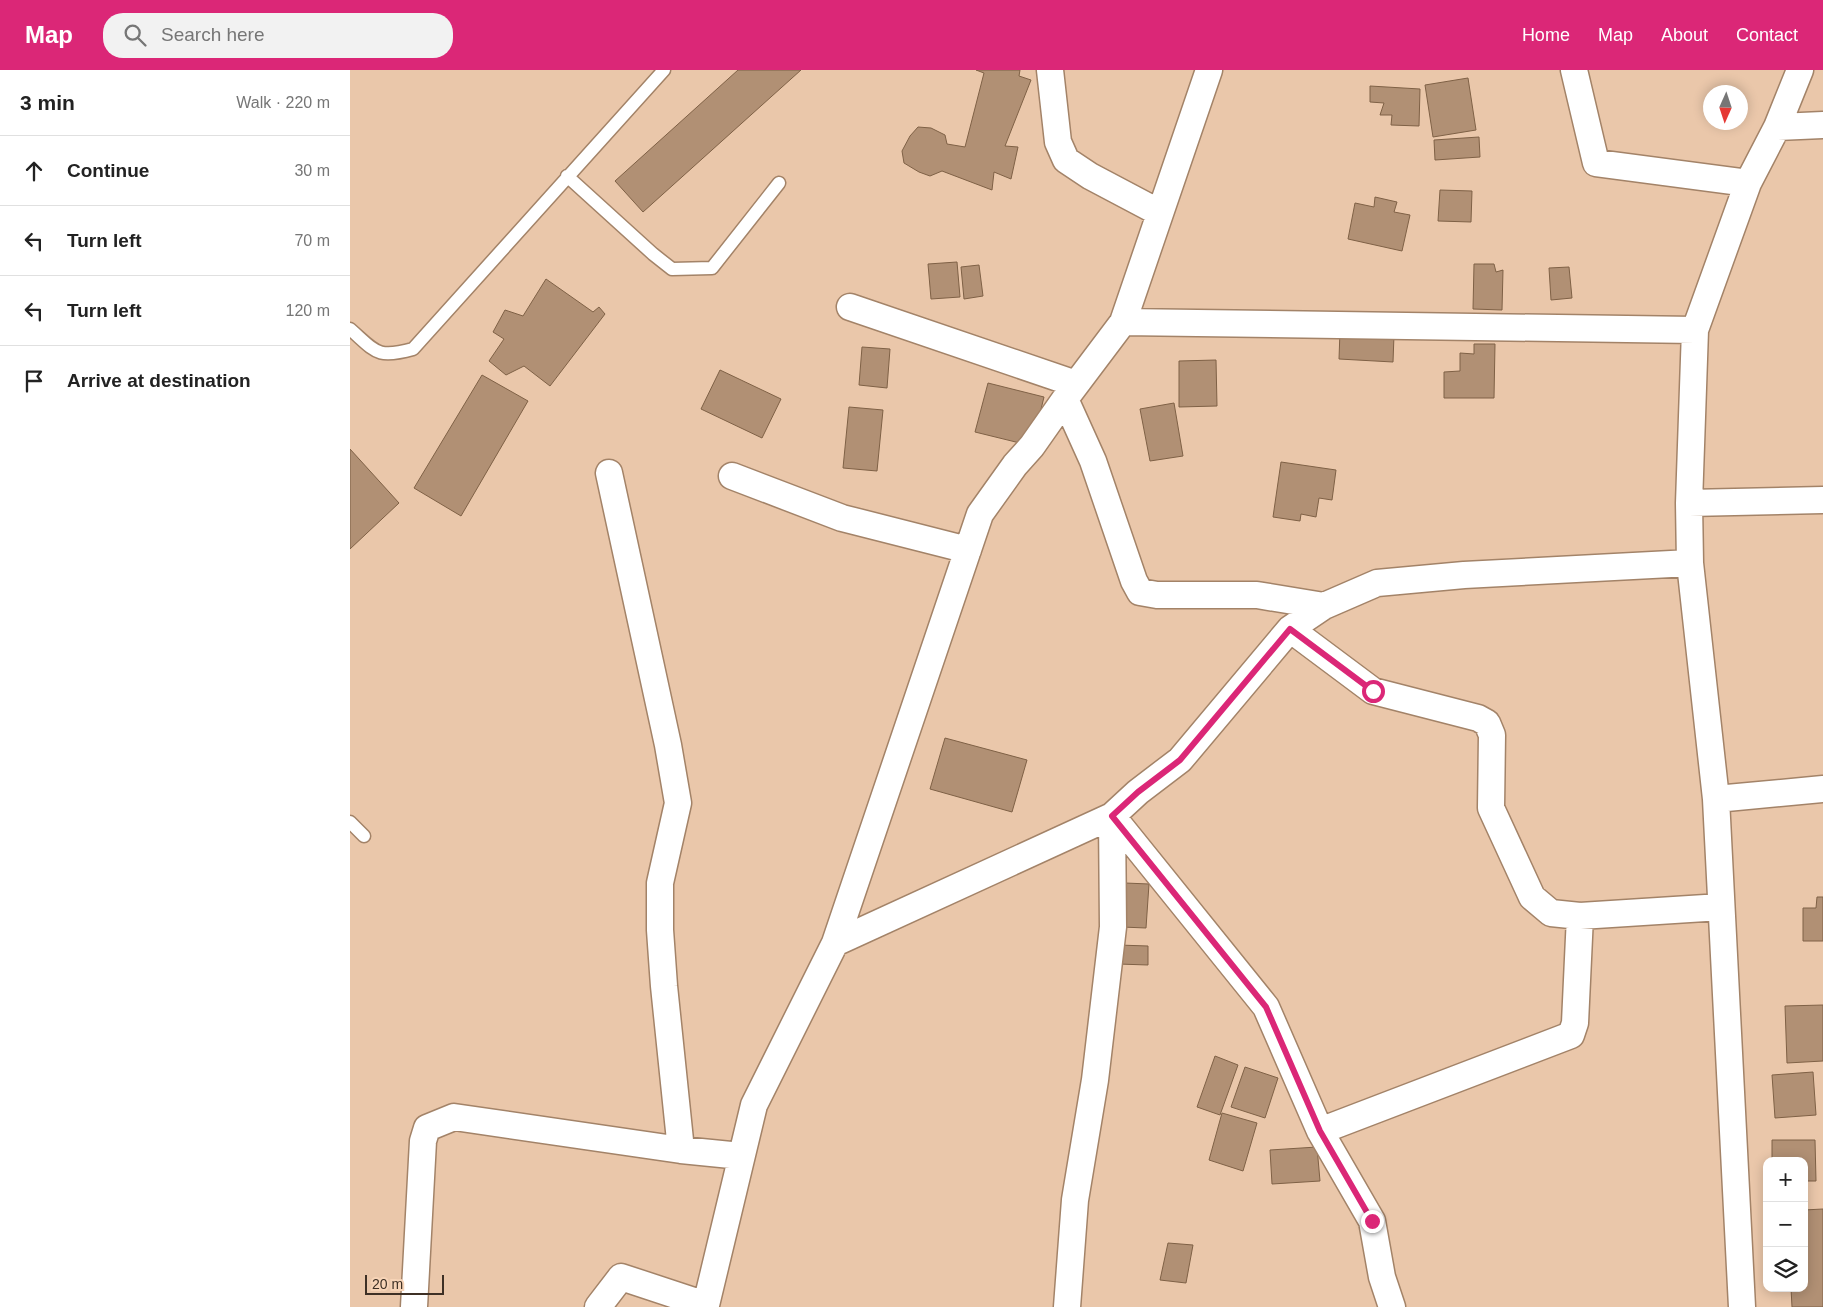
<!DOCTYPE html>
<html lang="en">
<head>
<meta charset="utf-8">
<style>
  body { margin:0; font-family:Helvetica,sans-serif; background:#f2f2f2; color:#222 }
  .controls { position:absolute; right:15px; bottom:15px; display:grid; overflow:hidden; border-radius:10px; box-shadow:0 2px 12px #0003 }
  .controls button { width:45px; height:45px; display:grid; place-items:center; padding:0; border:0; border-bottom:1px solid #e0e0e0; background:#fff; color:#222; font:25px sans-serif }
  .compass { position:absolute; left:1353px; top:15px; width:45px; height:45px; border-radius:50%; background:#fff; box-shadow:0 2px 12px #0003; rotate:183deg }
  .scale { position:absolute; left:15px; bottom:12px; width:79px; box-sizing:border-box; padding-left:5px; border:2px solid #3e3025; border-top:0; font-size:14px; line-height:18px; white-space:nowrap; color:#3e3025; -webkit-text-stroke:4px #f7d4b7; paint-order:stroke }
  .stop { position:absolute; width:15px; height:15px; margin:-11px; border:4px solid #db2777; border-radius:50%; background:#fff }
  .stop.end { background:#db2777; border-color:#fff; box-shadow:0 1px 5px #0008 }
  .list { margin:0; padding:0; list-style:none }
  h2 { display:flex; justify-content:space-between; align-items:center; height:65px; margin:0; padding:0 20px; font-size:21px }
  h2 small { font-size:16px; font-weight:400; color:#767676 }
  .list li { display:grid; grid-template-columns:32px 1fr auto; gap:15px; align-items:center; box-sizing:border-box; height:70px; padding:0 20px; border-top:1px solid #e0e0e0 }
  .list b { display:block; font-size:19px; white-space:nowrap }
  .list em { font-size:16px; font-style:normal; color:#767676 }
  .icon { flex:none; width:28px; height:28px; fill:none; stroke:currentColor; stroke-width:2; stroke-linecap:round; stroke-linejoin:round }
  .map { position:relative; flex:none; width:1473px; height:1237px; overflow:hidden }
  header { display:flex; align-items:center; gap:30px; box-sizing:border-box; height:70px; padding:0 25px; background:#db2777; color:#fff }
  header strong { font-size:24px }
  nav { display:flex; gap:28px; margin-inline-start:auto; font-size:18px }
  .search { width:350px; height:45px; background:#f2f2f2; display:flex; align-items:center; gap:12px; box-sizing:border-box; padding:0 18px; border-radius:20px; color:#767676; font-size:19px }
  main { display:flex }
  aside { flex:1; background:#fff }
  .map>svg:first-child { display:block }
</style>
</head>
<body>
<header>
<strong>Map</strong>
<div class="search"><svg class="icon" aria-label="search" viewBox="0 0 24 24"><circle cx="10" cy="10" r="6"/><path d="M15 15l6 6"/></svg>Search here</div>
<nav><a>Home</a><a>Map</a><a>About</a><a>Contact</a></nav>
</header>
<main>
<aside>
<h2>3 min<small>Walk · 220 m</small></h2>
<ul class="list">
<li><svg class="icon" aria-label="ahead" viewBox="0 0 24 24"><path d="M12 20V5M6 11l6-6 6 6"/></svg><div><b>Continue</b></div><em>30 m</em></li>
<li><svg class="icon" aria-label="left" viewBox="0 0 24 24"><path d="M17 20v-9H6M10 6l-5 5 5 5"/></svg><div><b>Turn left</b></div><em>70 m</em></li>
<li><svg class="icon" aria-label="left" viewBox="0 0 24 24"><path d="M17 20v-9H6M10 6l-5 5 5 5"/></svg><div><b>Turn left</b></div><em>120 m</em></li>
<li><svg class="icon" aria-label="arrive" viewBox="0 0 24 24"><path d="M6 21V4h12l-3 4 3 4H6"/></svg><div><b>Arrive at destination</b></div></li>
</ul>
</aside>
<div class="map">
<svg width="1473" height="1237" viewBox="0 0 1473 1237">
  <rect width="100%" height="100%" fill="#eac7aa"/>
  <path fill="#b19074" stroke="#7f6146" d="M388 0H451L293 142 265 111Z
    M626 0H670L669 6 681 10 655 76 668 77 661 109 644 102 642 120 592 101 580 106 569 102 554 93 552 81 560 66 568 57 581 58 595 65 597 74 615 77 634 3Z
    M1118 8 1126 60 1083 67 1075 15Z
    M1020 16 1070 19 1069 56 1041 55 1042 45H1030L1034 33 1020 32Z
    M1129 67 1130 87 1085 90 1084 70Z
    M1090 120 1122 121 1121 152 1088 151Z
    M1025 127 1047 132 1044 142 1060 145 1052 181 998 169 1005 133 1024 137Z
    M607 192 610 227 581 229 578 194Z
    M1124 194H1144L1146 202 1153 200 1152 240 1123 239Z
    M629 195 633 226 614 229 611 197Z
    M1219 197 1222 228 1201 230 1199 198Z
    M196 209 243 242 249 237 255 244 200 316 174 296 156 305 139 291 154 269 143 262 155 240 173 246Z
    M990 261 1044 265 1043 292 989 289Z
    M1124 274H1145L1144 328H1094V302L1110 301V283L1124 284Z
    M512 277 540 279 537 318 509 315Z
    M866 290 867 336 829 337V291Z
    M370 300 431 329 412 368 351 339Z
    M132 305 178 331 111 446 64 418Z
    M638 313 694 327 682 376 625 362Z
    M824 333 833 386 800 391 790 339Z
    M499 337 533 340 527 401 493 398Z
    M0 379 49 433 0 479Z
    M931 392 986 400 982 430 969 428 966 447 951 444 950 451 923 447Z
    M595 668 677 690 662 742 580 719Z
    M775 813 799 814 796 858 772 857Z
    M1467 827H1473V871H1453V838H1466Z
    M768 875 798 876V895L768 894Z
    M1473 935V991L1437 993 1435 936Z
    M865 986 888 995 870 1045 847 1037Z
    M895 997 928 1008 915 1048 881 1037Z
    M1463 1002 1466 1045 1425 1048 1422 1005Z
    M872 1043 907 1053 893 1101 859 1090Z
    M1422 1070H1465L1466 1111H1454V1091H1422Z
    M967 1077 970 1111 922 1114 920 1080Z
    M1473 1139V1237H1442L1441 1218H1454V1140Z
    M818 1173 843 1175 836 1213 810 1210Z"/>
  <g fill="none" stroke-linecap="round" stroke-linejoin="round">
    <defs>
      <path id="service" d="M217 106 303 184 322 199 362 198 429 113
        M0 259C26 282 27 289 63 279L314 0
        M0 752 14 766"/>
      <path id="minor" d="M700 0 708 72 716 90 740 106 810 143
        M1224 0 1246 93 1398 113
        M1427 57 1473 55
        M500 237 726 314
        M773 252 1345 260
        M715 329 743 391 784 511 790 522 807 525H907L974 536
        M259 403 318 675 328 733 310 813V860L314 916 331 1080 391 1086
        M382 406 492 448 618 480
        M1339 433 1473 430
        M940 559 1023 621 1128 648 1137 653 1142 665 1141 738 1182 827 1201 843 1230 846 1371 837
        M1366 729 1473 719
        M762 746 916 937 970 1061 1022 1151 1032 1207 1042 1237
        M485 873 762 746 788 722 830 690 940 559 974 536 1027 513 1114 505 1340 493
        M970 1061 1221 965 1225 953 1230 846
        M64 1237 73 1071 77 1058 104 1047 331 1080
        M248 1237 271 1207 356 1235 404 1035 485 873 630 444 665 395 682 376 715 329 773 252 859 0
        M717 1237 725 1130 745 1010 763 857 762 746
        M1392 1237 1366 729 1340 493 1339 433 1345 260 1398 113 1427 57 1450 0"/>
    </defs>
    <use href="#service" stroke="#a38368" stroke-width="15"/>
    <use href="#minor" stroke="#a38368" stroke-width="29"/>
    <use href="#service" stroke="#fff" stroke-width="12"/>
    <use href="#minor" stroke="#fff" stroke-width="26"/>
  </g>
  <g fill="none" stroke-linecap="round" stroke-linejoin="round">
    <path stroke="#db2777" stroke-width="6" d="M1022 1151 970 1061 916 937 762 746 788 722 830 690 940 559 1023 621"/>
  </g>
</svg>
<div class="controls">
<button>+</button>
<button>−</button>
<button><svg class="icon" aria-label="layers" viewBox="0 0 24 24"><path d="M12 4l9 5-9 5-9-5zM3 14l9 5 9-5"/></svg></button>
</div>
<svg class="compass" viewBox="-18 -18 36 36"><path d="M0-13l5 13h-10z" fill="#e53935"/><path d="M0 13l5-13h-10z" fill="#767676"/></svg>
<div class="scale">20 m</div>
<div class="stop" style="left:1023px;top:621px"></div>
<div class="stop end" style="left:1022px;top:1151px"></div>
</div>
</main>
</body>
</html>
